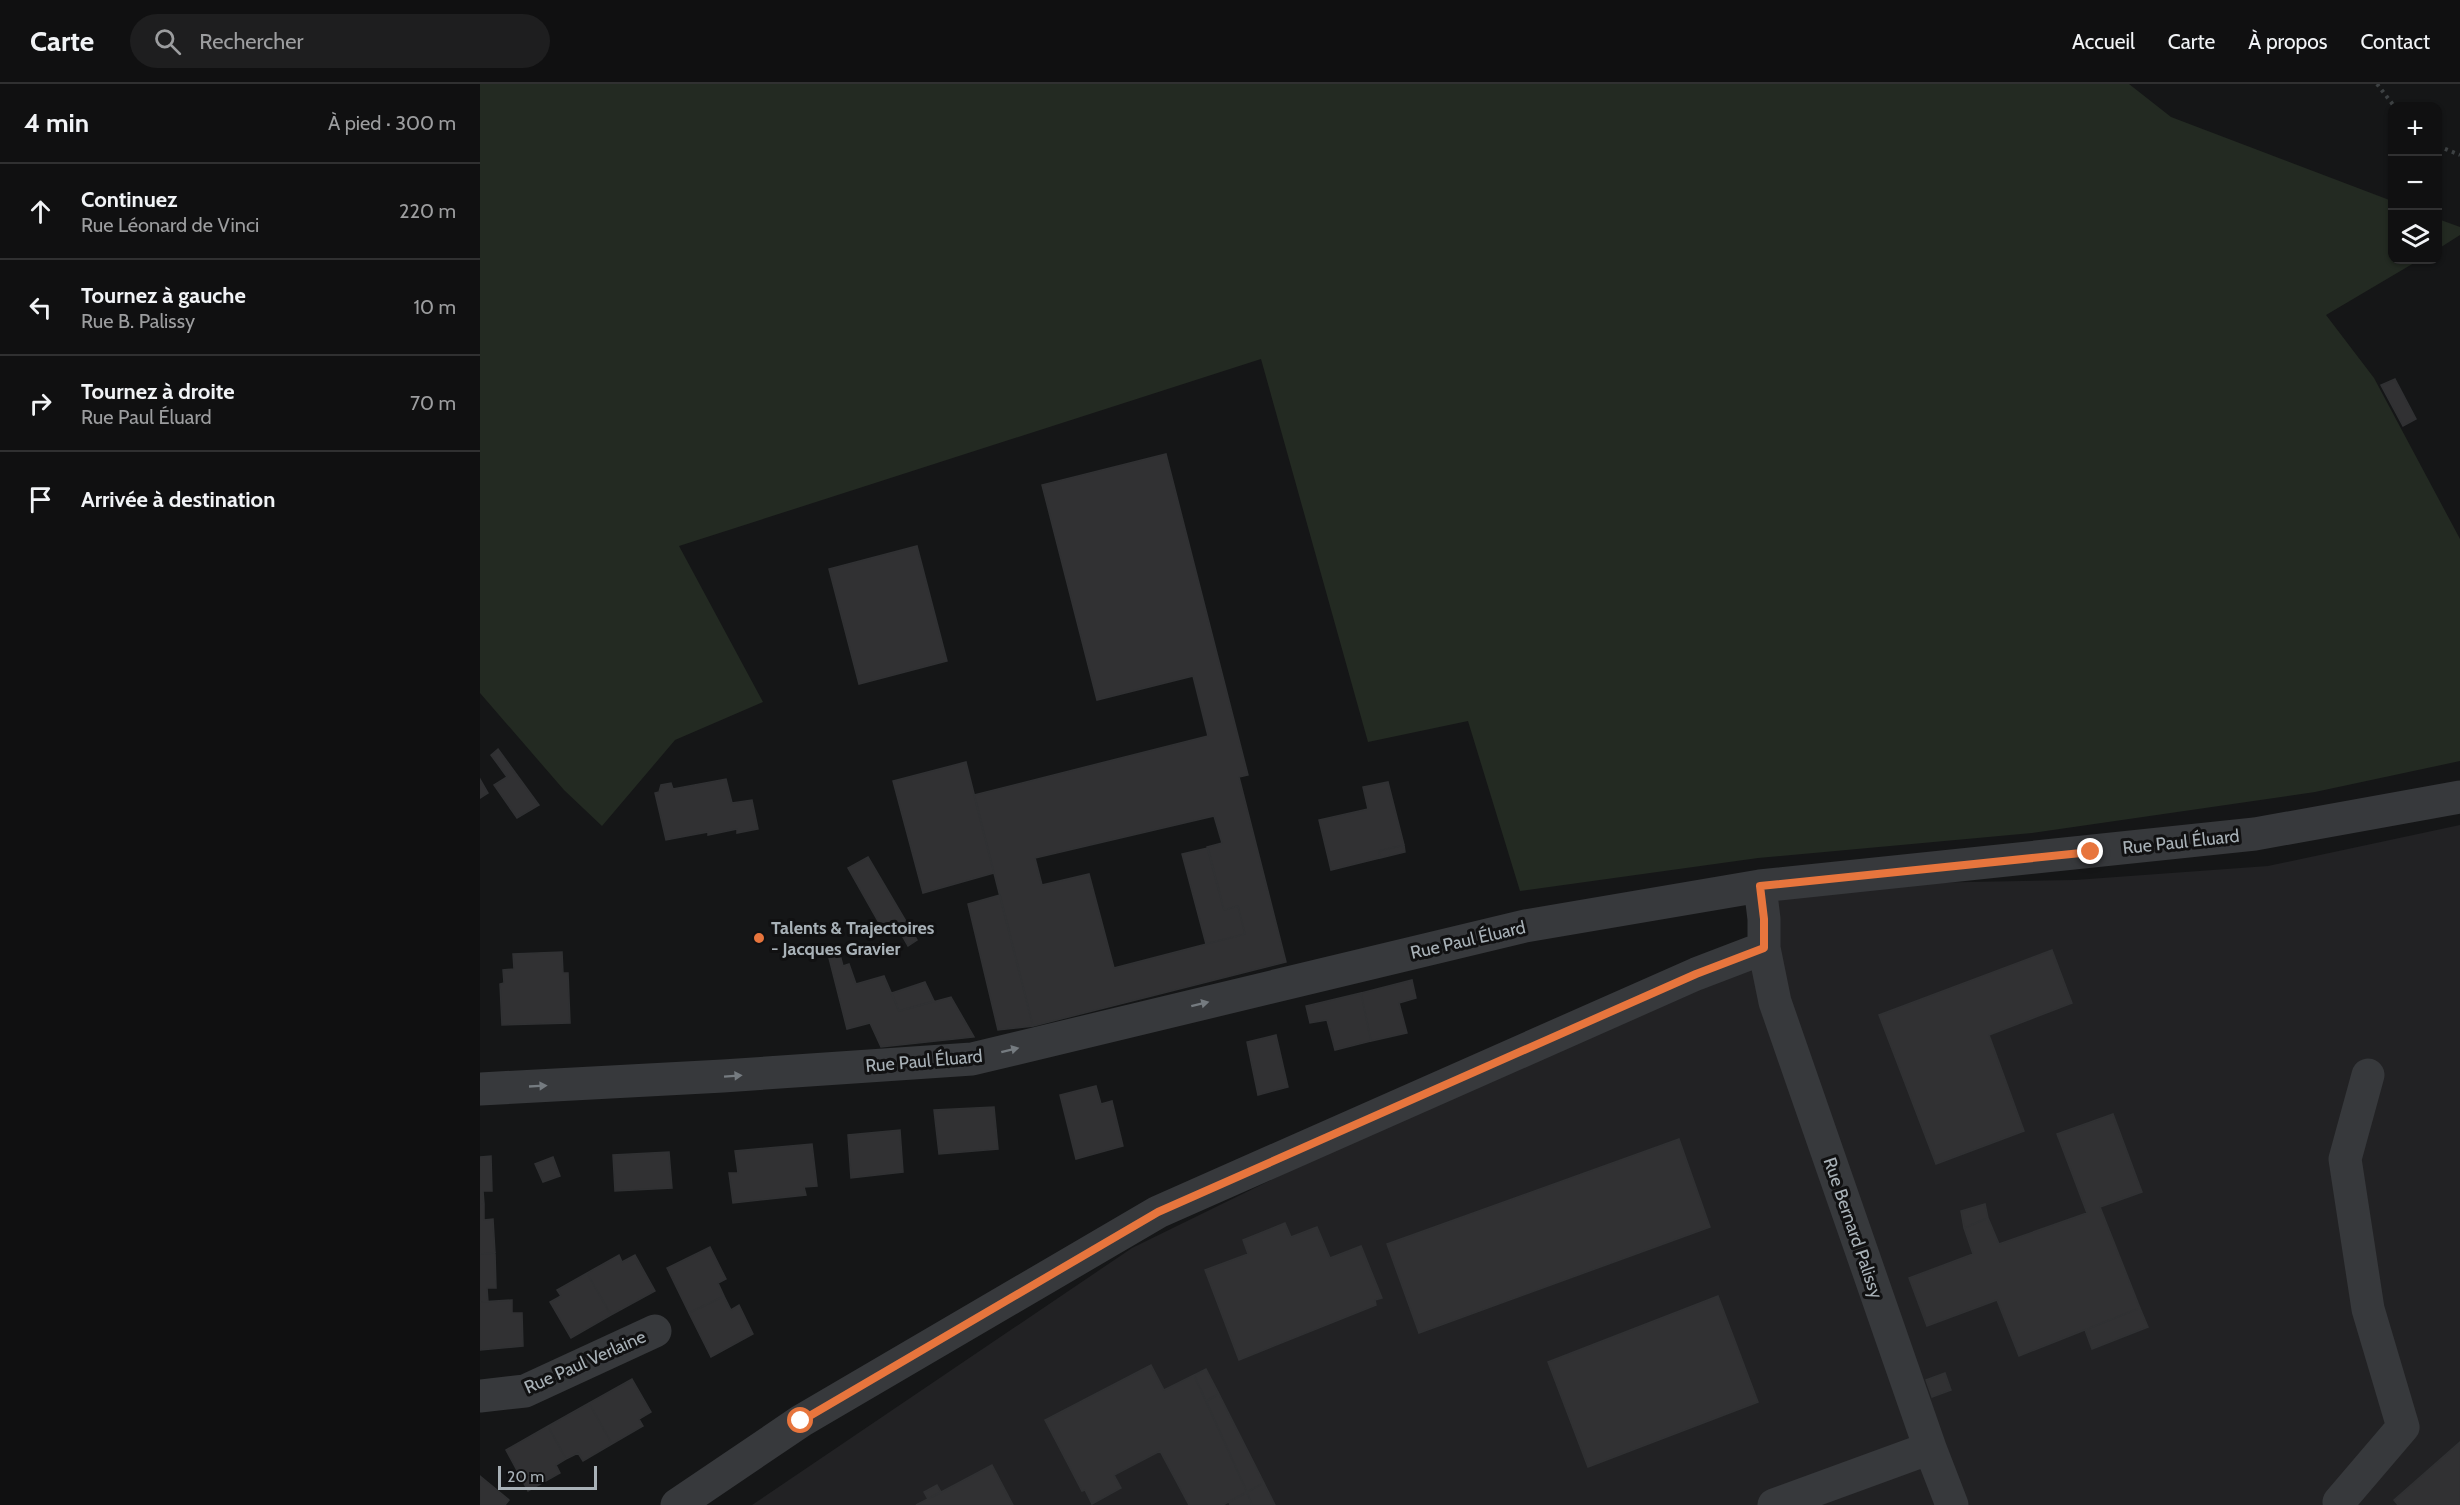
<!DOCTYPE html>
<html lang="fr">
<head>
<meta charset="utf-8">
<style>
  body { margin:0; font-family:Cabin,sans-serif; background:#1e1e1f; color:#f1f3f6 }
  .controls { position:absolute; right:18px; top:18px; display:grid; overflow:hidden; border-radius:12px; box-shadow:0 2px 4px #0004 }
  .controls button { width:54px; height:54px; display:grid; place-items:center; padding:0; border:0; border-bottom:2px solid #303031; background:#101011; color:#f1f3f6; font:30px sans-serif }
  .scale { position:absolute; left:18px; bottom:15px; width:99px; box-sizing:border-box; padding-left:6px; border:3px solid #a8b1b7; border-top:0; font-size:16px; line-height:21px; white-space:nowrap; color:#a8b1b7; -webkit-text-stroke:4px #111112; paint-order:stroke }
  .stop { position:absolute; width:18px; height:18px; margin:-14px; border:4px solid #e7753d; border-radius:50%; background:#fff }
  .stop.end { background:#e7753d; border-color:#fff; box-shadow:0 2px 6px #0008 }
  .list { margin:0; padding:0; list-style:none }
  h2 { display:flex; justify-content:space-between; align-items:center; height:78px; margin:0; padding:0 24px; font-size:26px }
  h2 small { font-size:20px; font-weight:400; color:#9c9d9f }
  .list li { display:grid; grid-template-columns:39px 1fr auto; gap:18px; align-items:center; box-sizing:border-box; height:96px; padding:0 24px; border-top:2px solid #303031 }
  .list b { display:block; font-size:22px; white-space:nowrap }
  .list p { margin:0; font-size:20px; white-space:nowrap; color:#9c9d9f }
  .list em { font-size:20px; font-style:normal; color:#9c9d9f }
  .icon { flex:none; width:33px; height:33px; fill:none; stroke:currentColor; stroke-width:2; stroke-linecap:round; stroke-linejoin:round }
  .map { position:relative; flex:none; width:1980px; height:1421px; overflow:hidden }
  header { display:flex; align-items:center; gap:36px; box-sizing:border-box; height:84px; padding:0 30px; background:#101011; border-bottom:2px solid #303031 }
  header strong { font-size:28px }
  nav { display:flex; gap:33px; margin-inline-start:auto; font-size:21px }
  .search { width:420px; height:54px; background:#1e1e1f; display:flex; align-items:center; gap:15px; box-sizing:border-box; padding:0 21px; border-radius:33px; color:#9c9d9f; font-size:22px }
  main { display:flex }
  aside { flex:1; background:#101011 }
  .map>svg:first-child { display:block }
</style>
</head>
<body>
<header>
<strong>Carte</strong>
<div class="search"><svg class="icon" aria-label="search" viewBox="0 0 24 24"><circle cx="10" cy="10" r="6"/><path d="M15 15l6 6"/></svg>Rechercher</div>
<nav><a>Accueil</a><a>Carte</a><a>À propos</a><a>Contact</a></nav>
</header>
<main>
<aside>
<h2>4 min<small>À pied · 300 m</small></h2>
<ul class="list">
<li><svg class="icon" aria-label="ahead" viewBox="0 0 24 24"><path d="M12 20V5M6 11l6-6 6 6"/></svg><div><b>Continuez</b><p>Rue Léonard de Vinci</p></div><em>220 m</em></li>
<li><svg class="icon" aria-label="left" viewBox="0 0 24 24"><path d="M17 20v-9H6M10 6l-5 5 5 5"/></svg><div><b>Tournez à gauche</b><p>Rue B. Palissy</p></div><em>10 m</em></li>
<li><svg class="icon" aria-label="right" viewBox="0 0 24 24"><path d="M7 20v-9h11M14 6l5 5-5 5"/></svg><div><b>Tournez à droite</b><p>Rue Paul Éluard</p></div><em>70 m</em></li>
<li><svg class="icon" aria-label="arrive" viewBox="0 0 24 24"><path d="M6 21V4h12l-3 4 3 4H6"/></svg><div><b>Arrivée à destination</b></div></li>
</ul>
</aside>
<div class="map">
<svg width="1980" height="1421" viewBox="0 0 1980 1421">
  <rect width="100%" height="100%" fill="#151617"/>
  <path fill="#222224" d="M1980 741V1421H272L652 1164 873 1056 1284 865 1280 802 1595 796 1788 782Z"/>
  <path fill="#232a22" d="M0 0H1649L1691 33 1912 117V176H1939L1846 231 1894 294 1980 455V677L1835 708 1552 749 1278 774 1040 807 988 637 888 658 781 275 199 462 283 618 195 656 122 742 84 706 0 609Z
    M1958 135 1980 143V151L1958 165Z"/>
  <path fill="#313133" stroke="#303133" stroke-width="1.5" fill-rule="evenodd" d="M1915 295 1936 335 1923 342 1901 301Z
    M686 370 768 691 759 693 806 878 553 942 494 711 728 652 713 592 617 616 562 401ZM734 732 742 759 727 763 744 826 758 822 765 850 634 884 609 790 562 801 555 774Z
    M437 462 467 577 379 600 349 485Z
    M18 665 59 721 37 734 14 701 27 693 11 671Z
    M486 678 514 789 443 809 413 697Z
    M0 695 8 709 0 714Z
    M246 695 252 719 272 716 278 745 257 749V745L228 751V748L186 756 175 709 179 708 181 701 191 699 193 705Z
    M908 698 924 761 899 767 900 774 851 786 839 736 888 725 883 703Z
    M924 761 925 768 900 774 899 767Z
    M728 764 744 826 758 822 765 850 726 860 702 770Z
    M388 773 437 856 428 862 416 841 398 837 368 784Z
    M520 811 553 942 518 946 488 820Z
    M1572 866 1592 919 1509 951 1544 1047 1456 1080 1399 931Z
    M82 868 83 889H88L90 939 22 941 20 900 24 899 23 886 34 885 33 870Z
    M360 871 363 882 369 880 376 900 404 892 419 927 471 913 494 953 401 963 390 939 367 945 349 874Z
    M932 896 936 914 919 919 927 949 891 957 881 909Z
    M445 898 454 917 419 927 412 909Z
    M881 909 891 957 855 966 847 936 830 939 826 922Z
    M796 951 808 1003 778 1011 767 958Z
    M616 1002 621 1020 632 1017 643 1062 596 1075 580 1011Z
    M514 1023 518 1065 459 1070 454 1026Z
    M1633 1030 1662 1108 1620 1123 1660 1224 1539 1272 1517 1216 1447 1242 1429 1194 1493 1170 1484 1144 1508 1134 1519 1160 1607 1129 1577 1050Z
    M420 1046 423 1088 371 1094 368 1051Z
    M1199 1055 1230 1143 939 1249 907 1160Z
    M332 1060 337 1102 324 1103 326 1111 253 1119 249 1089H258L255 1067Z
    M189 1068 192 1104 135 1107 133 1071Z
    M11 1072 12 1107H3L4 1120H0V1073Z
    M73 1073 80 1092 63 1098 55 1080Z
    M0 1120H4V1136L13 1135 15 1169 0 1170Z
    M1505 1120 1508 1134 1484 1144 1481 1127Z
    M805 1139 811 1153 837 1143 850 1174 881 1162 902 1214 895 1216 896 1221 759 1276 725 1186 768 1170 763 1156Z
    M230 1163 246 1195 238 1199 244 1212 209 1229 187 1184Z
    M15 1169 16 1204H7L8 1218H0V1170Z
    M139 1171 142 1178 155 1171 175 1207 131 1231 107 1189Z
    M107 1189 131 1231 91 1254 70 1218 81 1212 77 1206Z
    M244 1212 251 1226 259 1221 273 1250 231 1273 209 1229Z
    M1238 1212 1278 1318 1108 1383 1068 1278Z
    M32 1216V1229H42L43 1262 0 1266V1218Z
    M1660 1224 1668 1243 1612 1265 1605 1246Z
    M671 1281 684 1306 714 1291 767 1408 743 1421H709L680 1367 634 1391 641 1404 612 1420 605 1406 602 1407 565 1336Z
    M726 1285 739 1310 726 1317 714 1291Z
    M1465 1289 1471 1306 1452 1313 1446 1296Z
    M152 1295 171 1328 159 1335 163 1342 132 1360 109 1319Z
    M739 1310 784 1399 767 1408 726 1317Z
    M109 1319 132 1360 103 1377 98 1369 86 1375 68 1342Z
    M68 1342 86 1375 76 1381 80 1389 48 1407 26 1366Z
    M1980 1358V1421H1918L1914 1416Z
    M512 1381 533 1421H436L448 1415Z
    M0 1392 29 1416 25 1421H0Z
    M784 1399 795 1421H772L767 1408Z
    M457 1401 461 1408 448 1415 444 1408Z
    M767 1408 772 1421H750L749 1418Z"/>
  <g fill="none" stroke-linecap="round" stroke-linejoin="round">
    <path stroke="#3d4143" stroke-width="4" stroke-dasharray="3 4.5" stroke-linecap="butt" d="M1897 0 1914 22
      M1958 62 1980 71"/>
    <path stroke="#37393c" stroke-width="33" d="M1280 802 1284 835V864L1295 918 1450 1364 1472 1421
      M0 1005 243 992 492 975 1045 842 1280 802 1775 750 1980 713
      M0 1312 45 1307 175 1247
      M1859 1418 1923 1343 1888 1225 1865 1075 1888 991
      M197 1421 321 1337 678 1128 1216 890 1284 864
      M1294 1421 1450 1364"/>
  </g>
  <defs><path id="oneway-solid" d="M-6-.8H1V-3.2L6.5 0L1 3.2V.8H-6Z" transform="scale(1.5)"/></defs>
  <g fill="#757b80">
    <use href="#oneway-solid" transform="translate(720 920) rotate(-14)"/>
    <use href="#oneway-solid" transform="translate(530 966) rotate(-14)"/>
    <use href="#oneway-solid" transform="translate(253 992) rotate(-4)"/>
    <use href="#oneway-solid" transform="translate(58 1002) rotate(-3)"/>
  </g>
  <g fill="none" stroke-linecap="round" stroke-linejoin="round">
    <path stroke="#e7753d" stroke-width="8" d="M321 1337 678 1128 1216 890 1284 864V835L1280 802 1611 768"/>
  </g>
  <circle fill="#e7753d" stroke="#111112" stroke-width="2" cx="279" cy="854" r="6"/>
  <g text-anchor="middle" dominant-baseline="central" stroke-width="6" stroke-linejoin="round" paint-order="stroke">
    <g font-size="18" fill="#a8b1b7" stroke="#111112">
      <text transform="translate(1701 758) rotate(-6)">Rue Paul Éluard</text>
      <text transform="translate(988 856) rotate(-13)">Rue Paul Éluard</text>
      <text transform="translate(444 977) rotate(-5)">Rue Paul Éluard</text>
      <text transform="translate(1373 1144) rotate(71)">Rue Bernard Palissy</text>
      <text transform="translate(105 1278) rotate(-24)">Rue Paul Verlaine</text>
    </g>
    <g font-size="18" font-weight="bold" fill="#a8b1b7" stroke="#111112" text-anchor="start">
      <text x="291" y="844">Talents &amp; Trajectoires<tspan x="291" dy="21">- Jacques Gravier</tspan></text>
    </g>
  </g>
</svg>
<div class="controls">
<button>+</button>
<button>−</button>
<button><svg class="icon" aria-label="layers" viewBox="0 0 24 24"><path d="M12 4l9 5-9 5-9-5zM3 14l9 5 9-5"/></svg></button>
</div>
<div class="scale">20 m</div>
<div class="stop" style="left:321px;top:1337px"></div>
<div class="stop end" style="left:1611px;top:768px"></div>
</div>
</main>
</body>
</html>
